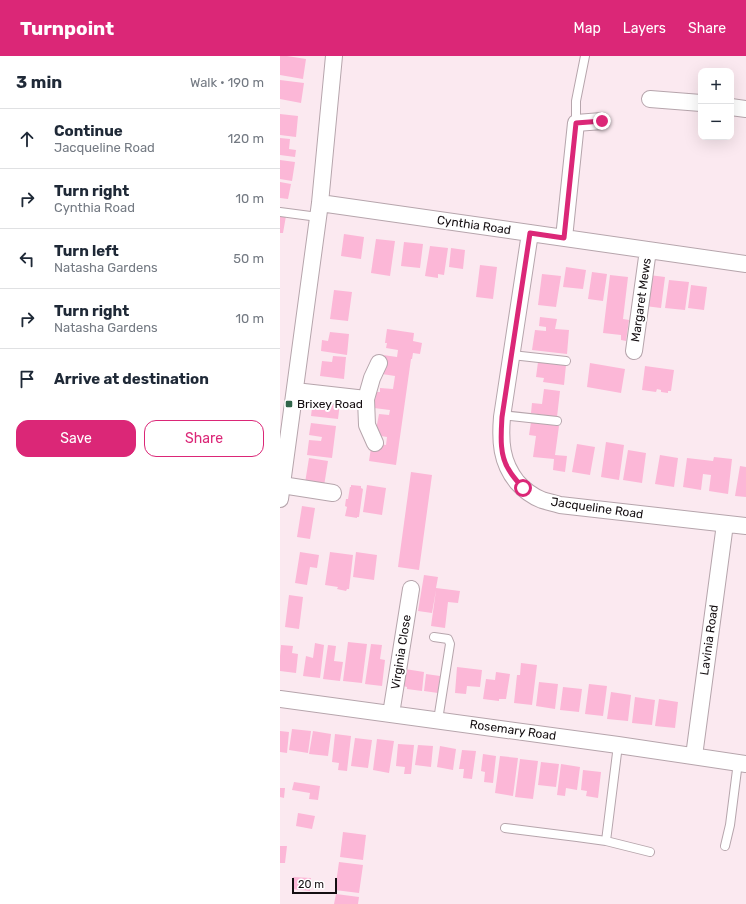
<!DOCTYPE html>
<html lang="en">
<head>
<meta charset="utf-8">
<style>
  body { margin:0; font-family:Rubik,sans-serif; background:#f6f6f7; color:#1f2937 }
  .controls { position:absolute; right:12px; top:12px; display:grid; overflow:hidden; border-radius:8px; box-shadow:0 4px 16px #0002 }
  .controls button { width:36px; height:36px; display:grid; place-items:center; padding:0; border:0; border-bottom:1px solid #e0e1e3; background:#fff; color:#1f2937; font:20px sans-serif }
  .scale { position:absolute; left:12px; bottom:10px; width:45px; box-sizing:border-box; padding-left:4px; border:2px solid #140e11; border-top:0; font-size:11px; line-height:14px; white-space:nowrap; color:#140e11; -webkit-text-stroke:3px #fff; paint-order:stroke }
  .stop { position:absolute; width:12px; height:12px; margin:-9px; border:3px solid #db2777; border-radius:50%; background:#fff }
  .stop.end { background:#db2777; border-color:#fff; box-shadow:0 1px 4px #0008 }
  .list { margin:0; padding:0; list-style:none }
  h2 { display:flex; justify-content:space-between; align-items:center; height:52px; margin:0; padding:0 16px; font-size:17px }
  h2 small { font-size:13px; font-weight:400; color:#747a83 }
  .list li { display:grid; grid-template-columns:26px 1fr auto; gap:12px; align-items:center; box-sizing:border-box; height:60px; padding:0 16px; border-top:1px solid #e0e1e3 }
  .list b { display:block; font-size:15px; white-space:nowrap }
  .list p { margin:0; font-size:13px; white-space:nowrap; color:#747a83 }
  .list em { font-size:13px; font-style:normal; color:#747a83 }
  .actions { display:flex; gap:8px; padding:12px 16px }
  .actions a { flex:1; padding:9px 0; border:1px solid #db2777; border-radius:12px; text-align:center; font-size:14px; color:#db2777 }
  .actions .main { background:#db2777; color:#fff }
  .icon { flex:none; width:22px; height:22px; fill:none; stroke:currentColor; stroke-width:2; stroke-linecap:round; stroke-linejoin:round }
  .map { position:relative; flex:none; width:466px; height:848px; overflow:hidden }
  header { display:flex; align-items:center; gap:24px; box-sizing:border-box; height:56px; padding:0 20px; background:#db2777; color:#fff }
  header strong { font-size:19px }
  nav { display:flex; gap:22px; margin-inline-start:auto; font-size:14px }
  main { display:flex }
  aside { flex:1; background:#fff }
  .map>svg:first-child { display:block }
</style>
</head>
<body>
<header>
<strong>Turnpoint</strong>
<nav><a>Map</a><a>Layers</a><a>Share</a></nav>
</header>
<main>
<aside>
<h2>3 min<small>Walk · 190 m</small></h2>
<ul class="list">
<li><svg class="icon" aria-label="ahead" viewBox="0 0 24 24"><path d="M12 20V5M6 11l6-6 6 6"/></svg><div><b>Continue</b><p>Jacqueline Road</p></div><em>120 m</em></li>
<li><svg class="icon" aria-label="right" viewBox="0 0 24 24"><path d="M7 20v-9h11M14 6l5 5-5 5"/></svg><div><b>Turn right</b><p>Cynthia Road</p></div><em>10 m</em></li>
<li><svg class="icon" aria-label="left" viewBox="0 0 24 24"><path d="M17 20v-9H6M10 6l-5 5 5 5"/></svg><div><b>Turn left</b><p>Natasha Gardens</p></div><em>50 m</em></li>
<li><svg class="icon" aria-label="right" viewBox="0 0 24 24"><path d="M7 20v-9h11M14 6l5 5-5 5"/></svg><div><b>Turn right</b><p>Natasha Gardens</p></div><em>10 m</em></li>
<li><svg class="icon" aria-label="arrive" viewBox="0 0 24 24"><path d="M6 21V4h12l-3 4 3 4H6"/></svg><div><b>Arrive at destination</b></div></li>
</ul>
<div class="actions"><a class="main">Save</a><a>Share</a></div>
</aside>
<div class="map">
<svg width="466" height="848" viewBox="0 0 466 848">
  <rect width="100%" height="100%" fill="#fbe9f0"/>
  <path fill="#fcb7d7" d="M0 0H7L26 3 23 23 0 19Z
    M0 24 24 27 21 47 0 43Z
    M0 58 18 60 16 81 0 79Z
    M0 82 10 83 9 93 16 94 15 101 0 99Z
    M0 104 15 106 12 125 0 123Z
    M0 126 11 128 8 143 0 142Z
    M0 159 6 160 3 177H0Z
    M64 178 84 181 81 203 61 200Z
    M96 183 115 185 110 220 91 217Z
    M124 186 143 188 140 212 121 210Z
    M150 190 168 192 164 219 158 218V222L145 220Z
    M171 192 185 194 183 213 169 211Z
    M200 209 217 211 213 243 196 241Z
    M286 211 306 214 303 233 283 231Z
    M312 216 327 218 323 245 308 243Z
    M262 218 281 220 276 251 258 249Z
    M330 219 348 221 343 263 349 264 346 285 341 284V279L323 277Z
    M369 219 385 221 381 252 365 250Z
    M389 224 409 226 405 254 385 252Z
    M411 229 427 231 424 254 408 252Z
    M54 234 72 236 68 265 50 263Z
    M260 261 277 263 275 273 289 274 287 298 252 294 255 274 266 275V271L259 270Z
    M107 273 134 277 133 285 142 287 140 298 133 297 132 303H131L116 409 89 405 91 392 94 387 106 389 107 381 95 379 99 358 109 359 110 354 94 352 96 336H100V332L113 333 115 320 102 318 101 313 103 299 117 301 118 294 106 292 107 287H105Z
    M50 276 69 278 67 299 41 295 42 284 48 285Z
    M53 300 66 301 64 323 40 320 42 305 52 306Z
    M258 306 286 309 284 329 263 326 264 322 256 321Z
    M310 307 345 313 341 337 307 331Z
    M365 310 394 314 391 335H388V337L381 336V334L377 333 376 336 362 334Z
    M264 333 280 335 277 361 251 357 252 347 262 348Z
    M33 344 60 347 58 363 31 360Z
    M251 366 279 370 275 399 287 400 285 416 273 414 274 403 253 401 256 380 249 379Z
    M31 367 56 370 52 402 27 399 29 384 41 385 42 381 29 379Z
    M326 386 344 389 339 424 321 421Z
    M297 388 315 391 310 419 292 416Z
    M348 394 366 397 362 427 343 424Z
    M380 399 398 402 394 431 375 428Z
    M434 401 452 403 448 438 429 435 431 419 423 418 421 434 403 431 407 402 433 405Z
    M29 402 48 405 44 430 25 427Z
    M460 410 466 411V441L455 440Z
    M131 416 152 419 139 514 118 511Z
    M71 429 81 430V432L83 433 79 461H77V462L65 460 67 451 65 450 66 443H68L70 431H71Z
    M87 429 106 432 102 459 83 456Z
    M22 450 35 452 30 483 17 481Z
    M20 496 39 499 37 512 30 511 27 529 15 527Z
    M50 496 73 499 69 533H67L66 535 57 533 58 531 45 529Z
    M76 496 97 499 94 524 73 521Z
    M144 519 158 521 156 532 180 535 178 547 168 546 165 572 151 570 156 534 152 557 138 555Z
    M9 539 23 541 19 573 5 571Z
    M68 586 87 588 82 627 63 625Z
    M35 587 44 589 40 622 23 620 26 600 33 602Z
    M91 588 102 589 100 603 105 604 102 630 85 628Z
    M1 589 13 590 12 597 18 598 16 617 0 615V600Z
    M48 589 56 590 54 605 63 606 60 625 43 623Z
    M241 607 257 609 252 649 234 647 237 619H240Z
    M177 611 202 614 200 631 187 630 186 638 175 637Z
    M125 613 144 616 142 635 127 633V631L123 630Z
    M216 616 230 618 226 643H219V645L203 643 206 623 215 624Z
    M146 618 160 620 158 637 144 635Z
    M259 626 278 628 275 653 256 650Z
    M309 628 327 630 323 660 305 658Z
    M283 631 302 633 299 656 280 654Z
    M331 636 351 639 348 665 327 663Z
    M355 641 375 644 372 669 352 667Z
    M379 643 398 646 395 672 375 670Z
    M12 673 31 675 28 697 9 694Z
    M0 675 9 676 7 697 0 696Z
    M33 675 51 678 48 700 29 698Z
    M55 678 71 680 67 715 58 714 59 707 52 706Z
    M75 682 92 684 88 712 71 710Z
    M97 683 114 685 109 717 93 714Z
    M118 688 134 689 131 718H124L125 711 116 710Z
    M138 689 153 690 151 711 135 709Z
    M160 690 176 693 173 714 157 711Z
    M182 694 196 695 192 723 183 722 184 713H179Z
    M203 698 216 700 213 727 204 726 205 716 201 715Z
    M220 700 238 702 233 740 215 737Z
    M240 703 258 705 253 743 235 741Z
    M261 706 279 708 276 731 258 729Z
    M281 708 300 711 297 734 286 732 285 740 277 739Z
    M303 714 321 716 318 742 306 740 307 735 301 734Z
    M14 726 40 730 38 744 29 743 30 737 12 734Z
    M0 732H5L4 742 0 741Z
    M18 757 35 760 32 773 16 770Z
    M63 776 86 779 83 804 60 801Z
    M0 790H7L5 807H0Z
    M59 806 83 809 79 837 55 834Z
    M13 821 31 822 30 835 12 833Z
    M56 838 79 841 78 848H54Z"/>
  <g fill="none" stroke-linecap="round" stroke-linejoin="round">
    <defs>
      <path id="service" d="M296 67V45L305 0
        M0 156 38 161
        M232 299 286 305
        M222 359 277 365
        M154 581 168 583 170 588 158 664
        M225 772 297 781 326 785 370 796
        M326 785 338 689
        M445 790 450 769 458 706"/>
      <path id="minor" d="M370 43 421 47
        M451 51 466 53
        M40 147 466 208
        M250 177 222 361C220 385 221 406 237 426 244 434 252 440 262 444 268 446 274 447 280 449L466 470
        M284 182 296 67 322 65
        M354 295 368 194
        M15 335 86 343 87 369 95 387
        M86 343 92 322 99 307
        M2 429 53 437
        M0 443 40 147 54 0
        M0 643 338 689 466 708
        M111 658 131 533
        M414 700 445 468"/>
    </defs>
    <use href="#service" stroke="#b6a5ac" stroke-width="10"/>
    <use href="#minor" stroke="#b6a5ac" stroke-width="18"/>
    <use href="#service" stroke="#fff" stroke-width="8"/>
    <use href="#minor" stroke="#fff" stroke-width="16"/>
  </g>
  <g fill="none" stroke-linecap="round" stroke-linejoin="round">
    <path stroke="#db2777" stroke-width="5" d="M243 432C238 426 233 421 229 414 219 399 221 378 222 361L250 177 284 182 296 67 322 65"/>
  </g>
  <rect fill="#30654a" stroke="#fff" stroke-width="1.5" x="5" y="344" width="8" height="8" rx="2"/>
  <g text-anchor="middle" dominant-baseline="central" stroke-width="4" stroke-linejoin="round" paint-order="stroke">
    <g font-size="12" fill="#140e11" stroke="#fff">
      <text transform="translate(194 169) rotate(8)">Cynthia Road</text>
      <text transform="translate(361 244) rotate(-82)">Margaret Mews</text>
      <text transform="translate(317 452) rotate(8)">Jacqueline Road</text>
      <text transform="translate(429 584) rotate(-82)">Lavinia Road</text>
      <text transform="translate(121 596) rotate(-81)">Virginia Close</text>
      <text transform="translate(233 674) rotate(8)">Rosemary Road</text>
    </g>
    <g font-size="12" fill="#140e11" stroke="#fff" text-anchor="start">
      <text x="17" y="348">Brixey Road</text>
    </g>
  </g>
</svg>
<div class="controls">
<button>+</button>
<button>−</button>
</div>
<div class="scale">20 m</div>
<div class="stop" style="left:243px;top:432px"></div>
<div class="stop end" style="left:322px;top:65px"></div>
</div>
</main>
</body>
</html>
